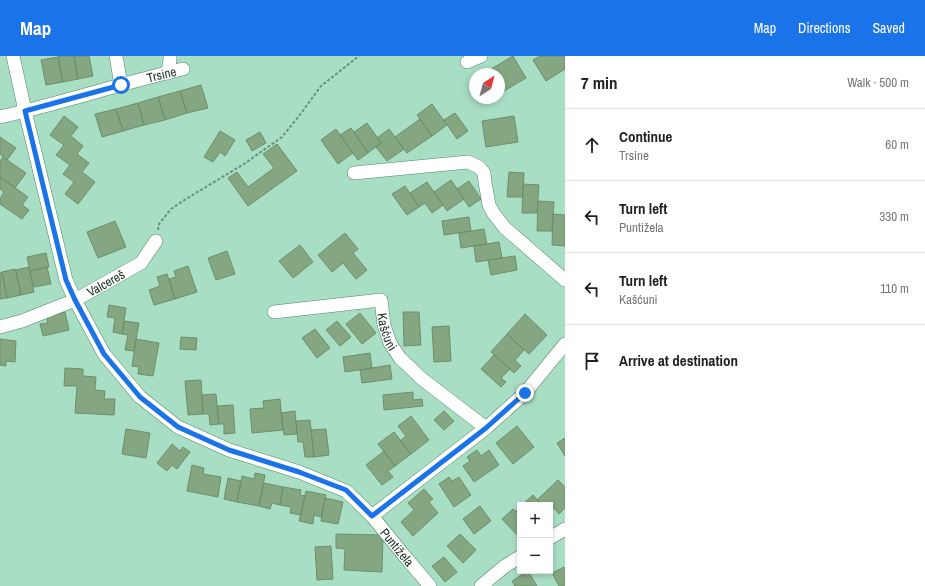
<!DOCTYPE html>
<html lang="en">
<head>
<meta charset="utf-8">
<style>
  body { margin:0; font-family:"Archivo Narrow",sans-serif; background:#f2f2f2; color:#222 }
  .controls { position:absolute; right:12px; bottom:12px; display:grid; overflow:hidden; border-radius:0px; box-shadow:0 2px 6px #0003 }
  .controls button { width:36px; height:36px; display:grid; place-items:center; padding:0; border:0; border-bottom:1px solid #e0e0e0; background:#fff; color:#222; font:20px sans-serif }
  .compass { position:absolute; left:469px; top:12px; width:36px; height:36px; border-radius:50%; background:#fff; box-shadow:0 2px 6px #0003; rotate:36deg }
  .stop { position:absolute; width:12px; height:12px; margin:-9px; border:3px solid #1a73e8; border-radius:50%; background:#fff }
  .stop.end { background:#1a73e8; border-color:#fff; box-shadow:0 1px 4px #0008 }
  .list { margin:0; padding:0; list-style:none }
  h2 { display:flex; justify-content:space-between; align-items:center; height:52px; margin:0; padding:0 16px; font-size:17px }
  h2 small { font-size:13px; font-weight:400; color:#767676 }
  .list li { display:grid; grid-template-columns:26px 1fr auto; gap:12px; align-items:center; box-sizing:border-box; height:72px; padding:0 16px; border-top:1px solid #e0e0e0 }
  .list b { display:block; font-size:15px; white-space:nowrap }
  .list p { margin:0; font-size:13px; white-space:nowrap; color:#767676 }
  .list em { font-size:13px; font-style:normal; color:#767676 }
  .icon { flex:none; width:22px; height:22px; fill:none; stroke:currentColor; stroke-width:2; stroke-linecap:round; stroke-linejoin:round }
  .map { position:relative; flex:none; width:565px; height:530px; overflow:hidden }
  header { display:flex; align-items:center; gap:24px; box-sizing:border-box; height:56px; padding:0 20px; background:#1a73e8; color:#fff }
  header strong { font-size:19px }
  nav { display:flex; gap:22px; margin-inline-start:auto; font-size:14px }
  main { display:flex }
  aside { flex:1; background:#fff }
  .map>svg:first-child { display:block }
</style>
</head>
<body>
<header>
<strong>Map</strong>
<nav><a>Map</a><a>Directions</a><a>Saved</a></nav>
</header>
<main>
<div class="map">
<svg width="565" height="530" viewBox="0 0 565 530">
  <rect width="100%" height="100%" fill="#a8dec3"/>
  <path fill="#84a781" stroke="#6d8f6b" d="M63 0H74L78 23 63 26 58 1Z
    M74 0H89L93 20 78 23Z
    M513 0 526 22 499 38V18H487L486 16Z
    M540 0H565V13L546 25 533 4Z
    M58 1 63 26 46 29 41 4Z
    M201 29 208 52 187 57 180 35Z
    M180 35 187 57 165 64 158 41Z
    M158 41 165 64 144 69 138 47Z
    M138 47 144 69 123 75 116 53Z
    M432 48 447 69 432 80 417 59Z
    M116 53 123 75 102 81 95 58Z
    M455 57 468 75 457 83 444 64Z
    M64 60 78 71 71 80 83 90 77 98 89 107 82 116 95 126 78 148 65 138 74 126 63 118 70 109 56 99 64 89 50 79Z
    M514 60 518 86 486 91 482 65Z
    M420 63 432 80 407 97 395 81Z
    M367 67 381 87 368 97 354 76Z
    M351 72 368 97 358 104 340 79Z
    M336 73 353 97 338 108 321 84Z
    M389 73 404 93 387 105 376 91 381 87 377 82Z
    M220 75 235 84 225 100 220 96 213 106 204 101Z
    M260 76 266 87 252 95 246 84Z
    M0 81 16 92 7 104 0 98Z
    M277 88 297 115 248 150 228 122 237 116 248 131 274 112 263 98Z
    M3 101 26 117 15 132 0 121V105Z
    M509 116 524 117 523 141H507Z
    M0 121 28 141 22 149 29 154 22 163 0 148V143L4 136 0 133Z
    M451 124 464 143 447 155 434 136Z
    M469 125 481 143 469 151 457 133Z
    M427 126 443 149 432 157 425 147 419 151 410 137Z
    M523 128 539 129 537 157H522Z
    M405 130 419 151 407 159 392 138Z
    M538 145 554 146 552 175H537Z
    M553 158 565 159V190L552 189Z
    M469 161 471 175 444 179 442 165Z
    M115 165 126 191 98 202 87 176Z
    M484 173 487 188 461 192 459 177Z
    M345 177 358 193 353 197 367 214 356 223 343 207 332 216 318 199Z
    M499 186 502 202 476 206 474 190Z
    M300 189 313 206 293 222 279 205Z
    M227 195 235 218 216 224 208 202Z
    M46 197 49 211 30 215 27 201Z
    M515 200 517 214 491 219 488 204Z
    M188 210 197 236 175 243 169 223 176 221 174 215Z
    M29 211 34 236 21 239 16 214Z
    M47 211 51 228 34 231 30 215Z
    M15 213 21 239 7 242 2 216Z
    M2 216 7 242 0 243V217Z
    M167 218 175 243 154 249 149 234 160 230 157 221Z
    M109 249 126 252 122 278 113 276 115 262 107 261Z
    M65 256 69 274 43 280 40 268 48 267 46 260Z
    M403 256H419L421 289 404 290Z
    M360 257 376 277 362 288 346 268Z
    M525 258 547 279 529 298 507 278Z
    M124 265 139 267 134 295 125 294 128 279 122 278Z
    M337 265 351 281 340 290 326 274Z
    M449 270 451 305 434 306 432 271Z
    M315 273 330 292 317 302 302 282Z
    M507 278 524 294 515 304 521 310 514 317 491 296Z
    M181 281 197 282 196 294 180 293Z
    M0 283 16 285 15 306 6 305V310L0 309Z
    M136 283 159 287 153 320 138 318 139 311 132 310Z
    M370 297 372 312 345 316 343 301Z
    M494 299 510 313 501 322 506 326 501 331 481 313Z
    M390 309 392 323 362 327 360 314Z
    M65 312 83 313V320L96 321 95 334 105 335 104 343H115L114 359 75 357 77 330H64Z
    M201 324 203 358 188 359 185 325Z
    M413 336V344L422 343 423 350 384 354 383 339Z
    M216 338 219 368 210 369 209 358H203L202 339Z
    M280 343 283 374 252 377 250 353 264 352 263 345Z
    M233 349 235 377 224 378V368H219L217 350Z
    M295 355 297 378 284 379 281 357Z
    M444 355 454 365 444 374 434 364Z
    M411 360 429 384 411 398 400 385 406 380 398 370Z
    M310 364 314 401H305L303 386H298L296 365Z
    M517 370 534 391 513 408 496 387Z
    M126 373 150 377 146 402 122 398Z
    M326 373 329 399 314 401 311 374Z
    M394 376 411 398 395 410 378 388Z
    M565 382V400L557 387Z
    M172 388 180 395 183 391 190 396 177 413 172 409 167 415 157 407Z
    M477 394 481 400 489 394 499 409 474 426 463 410 470 405 467 401Z
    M384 395 395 410 388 415 393 421 382 429 366 409Z
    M192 409 204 412 203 418 221 421 218 441 187 435Z
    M255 417 265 419 259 450 237 446 242 420 254 423Z
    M449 421 452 425 459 421 471 439 454 451 439 428Z
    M228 422 241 425 237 446 224 443Z
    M558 424 565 431V452L559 458 554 452 550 456V449H542L537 444Z
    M264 427 283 431 280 449 272 447 270 453 259 450Z
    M283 431 301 434 300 439 305 440 301 459 290 457 291 451 280 449Z
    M424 433 433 443 429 446 438 457 413 480 401 466 414 454 408 447Z
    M306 435 326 439 321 461 314 459 313 468 299 465Z
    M533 439 542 449H522Z
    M325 442 343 446 338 468 321 465Z
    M480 450 491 465 474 478 463 463Z
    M520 451V460L516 455Z
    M513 453 520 460V480L519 481 502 463Z
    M336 478 383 479 382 516 344 514 345 493 336 492Z
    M460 478 476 494 463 507 447 490Z
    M331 490 333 523 317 524 315 491Z
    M444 501 457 516 445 526 432 510Z
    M564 511 565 513V530H559L552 517Z
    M528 515 537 530H515L512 525Z"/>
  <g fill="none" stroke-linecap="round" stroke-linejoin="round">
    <defs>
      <g id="minor">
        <path id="s1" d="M13 0 25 55 66 224 75 244 104 298 140 341 178 371 229 394 299 416 346 435 372 460 407 503 430 530"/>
        <path d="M116 0 121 29"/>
        <path d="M467 6 481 0"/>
        <path d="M168 17 170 3V0"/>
        <path id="s2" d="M0 61C62 47 122 27 183 13"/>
        <path d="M354 117 468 106 479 111 484 117 485 126 489 149 494 158 505 172 565 224"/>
        <path id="s3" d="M274 256 381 244 384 269 390 287 400 302 422 323 486 372"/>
        <path id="s4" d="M0 271 22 265 75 244 141 207 156 185"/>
        <path d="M372 460 486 372 525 337 565 288"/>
        <path d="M550 482 565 473"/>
        <path d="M481 530 505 510 520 501"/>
      </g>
    </defs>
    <use href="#minor" stroke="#52856d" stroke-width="14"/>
    <path stroke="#69917d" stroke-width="2" stroke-dasharray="3 2" stroke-linecap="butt" d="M158 174 159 168 171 153 186 143 244 108 282 81 299 60 321 30 359 0"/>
    <use href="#minor" stroke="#fff" stroke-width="13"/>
  </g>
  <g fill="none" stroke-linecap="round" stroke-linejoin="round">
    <path stroke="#1a73e8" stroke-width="5" d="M121 29 25 55 66 224 75 244 104 298 140 341 178 371 229 394 299 416 346 434 372 460 486 372 525 337"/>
  </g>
  <g text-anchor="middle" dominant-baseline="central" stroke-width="3.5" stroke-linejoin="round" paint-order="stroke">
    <g font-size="13" fill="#1a2f25" stroke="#b5ebd0">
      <text stroke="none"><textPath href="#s2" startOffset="167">Trsine</textPath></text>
      <text stroke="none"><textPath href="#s4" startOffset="115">Valcereš</textPath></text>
      <text stroke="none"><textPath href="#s3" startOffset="140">Kašćuni</textPath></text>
      <text stroke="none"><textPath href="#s1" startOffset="674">Puntižela</textPath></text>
    </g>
  </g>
</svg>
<div class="controls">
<button>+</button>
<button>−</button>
</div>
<svg class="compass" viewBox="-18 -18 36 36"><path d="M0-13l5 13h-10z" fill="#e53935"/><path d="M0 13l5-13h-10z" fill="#767676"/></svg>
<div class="stop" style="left:121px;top:29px"></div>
<div class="stop end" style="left:525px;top:337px"></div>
</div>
<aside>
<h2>7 min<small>Walk · 500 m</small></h2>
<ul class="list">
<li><svg class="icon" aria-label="ahead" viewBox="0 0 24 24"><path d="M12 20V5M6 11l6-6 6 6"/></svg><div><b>Continue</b><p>Trsine</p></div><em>60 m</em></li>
<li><svg class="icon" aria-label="left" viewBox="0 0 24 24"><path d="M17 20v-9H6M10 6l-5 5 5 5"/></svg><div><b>Turn left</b><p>Puntižela</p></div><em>330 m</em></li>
<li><svg class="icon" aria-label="left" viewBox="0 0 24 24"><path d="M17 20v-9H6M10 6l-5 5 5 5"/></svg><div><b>Turn left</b><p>Kašćuni</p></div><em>110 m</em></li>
<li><svg class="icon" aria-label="arrive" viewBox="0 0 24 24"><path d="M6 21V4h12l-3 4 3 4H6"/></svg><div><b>Arrive at destination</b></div></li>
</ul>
</aside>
</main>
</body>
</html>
